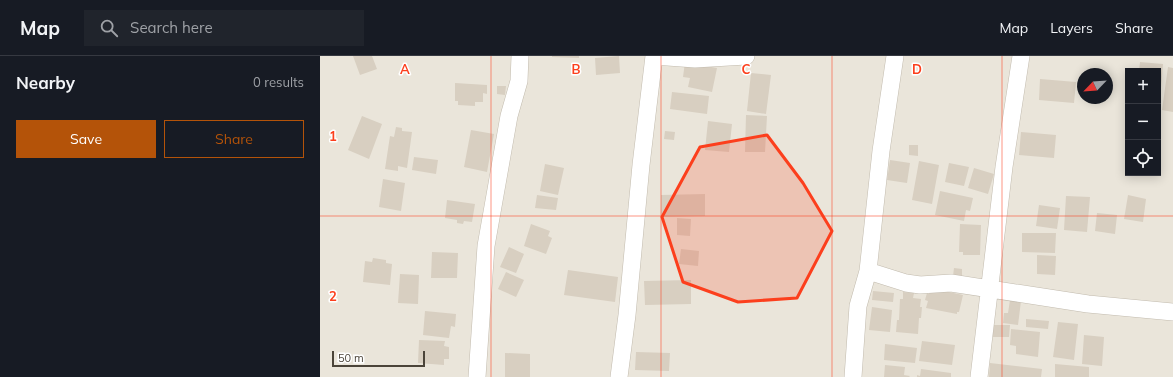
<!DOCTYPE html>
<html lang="en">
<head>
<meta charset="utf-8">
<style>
  body { margin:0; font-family:Mulish,sans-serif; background:#20242c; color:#f1f3f6 }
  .controls { position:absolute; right:12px; top:12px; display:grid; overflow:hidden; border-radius:0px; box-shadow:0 2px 10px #0003 }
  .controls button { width:36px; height:36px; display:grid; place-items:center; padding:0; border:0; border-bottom:1px solid #363941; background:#171b24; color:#f1f3f6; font:20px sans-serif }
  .compass { position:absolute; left:757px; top:12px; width:36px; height:36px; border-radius:50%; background:#171b24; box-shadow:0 2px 10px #0003; rotate:245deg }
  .scale { position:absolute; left:12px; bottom:10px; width:93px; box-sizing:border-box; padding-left:4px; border:2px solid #4b4439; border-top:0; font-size:11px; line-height:14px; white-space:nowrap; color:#4b4439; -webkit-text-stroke:3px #fff; paint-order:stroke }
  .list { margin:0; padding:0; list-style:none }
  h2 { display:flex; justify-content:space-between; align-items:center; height:52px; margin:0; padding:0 16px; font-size:17px }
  h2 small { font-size:13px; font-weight:400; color:#9ea1a6 }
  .actions { display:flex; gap:8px; padding:12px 16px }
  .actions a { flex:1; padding:9px 0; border:1px solid #b45309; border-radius:0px; text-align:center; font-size:14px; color:#b45309 }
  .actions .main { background:#b45309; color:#fff }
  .icon { flex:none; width:22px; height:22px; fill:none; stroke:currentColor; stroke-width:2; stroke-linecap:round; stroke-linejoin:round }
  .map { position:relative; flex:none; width:853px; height:321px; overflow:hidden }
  header { display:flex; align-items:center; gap:24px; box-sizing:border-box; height:56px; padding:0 20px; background:#171b24; border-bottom:1px solid #363941 }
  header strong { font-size:19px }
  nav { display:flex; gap:22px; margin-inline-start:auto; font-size:14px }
  .search { width:280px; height:36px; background:#20242c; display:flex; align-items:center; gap:10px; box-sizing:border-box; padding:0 14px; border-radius:0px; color:#9ea1a6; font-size:15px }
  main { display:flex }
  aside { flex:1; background:#171b24 }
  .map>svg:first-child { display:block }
</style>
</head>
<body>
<header>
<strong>Map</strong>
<div class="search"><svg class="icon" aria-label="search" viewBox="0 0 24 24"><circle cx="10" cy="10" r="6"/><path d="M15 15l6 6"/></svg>Search here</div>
<nav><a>Map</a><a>Layers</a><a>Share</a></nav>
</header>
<main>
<aside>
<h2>Nearby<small>0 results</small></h2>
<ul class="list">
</ul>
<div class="actions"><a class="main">Save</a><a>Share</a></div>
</aside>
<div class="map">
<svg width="853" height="321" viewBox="0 0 853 321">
  <rect width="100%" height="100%" fill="#f6f3ec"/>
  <path fill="#eae5da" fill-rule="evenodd" d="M0 0H853V321H0ZM808 15H838V117H808ZM763 18H787V42H763Z"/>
  <path fill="#d8cfc1" d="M33 0H52L57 13 40 19Z
    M232 0H259V2L232 1Z
    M299 0 300 17 276 19 275 2Z
    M365 6 397 12 392 36 368 31 370 22 363 21Z
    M820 6 843 8 841 32H838V15H819Z
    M848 11 853 12V56L842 54Z
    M431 17 451 19 446 58 427 55Z
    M720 23 756 26 754 47 719 44Z
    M135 27 167 29V38L163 37V46H155V50L138 49V45H135Z
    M177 30H186L185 39 177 38Z
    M352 36 389 40 387 58 350 53Z
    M426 59 447 60 445 96H425Z
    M42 60 62 68 49 103 28 94Z
    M388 65 412 68 409 96 385 94Z
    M76 71 82 72V75L92 76 87 112 78 110V115L65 113 70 80 74 81Z
    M151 74 174 78 167 116 144 111Z
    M345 75 355 76 354 84 344 83Z
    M701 76 736 79 734 102 699 99Z
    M589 89H598V100L589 99Z
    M94 101 118 104 116 118 92 114Z
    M570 104 590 107 587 127 567 124Z
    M599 105 619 109 612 148 592 144Z
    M629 107 649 111 644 130 625 126Z
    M225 108 244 112 238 139 220 135Z
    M654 112 674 118 668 138 648 132Z
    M63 123 85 127 81 155 59 151Z
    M620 135 653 142 650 155 646 154 644 165 615 159Z
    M385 138V160L341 161V139Z
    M217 139 238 142 236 154 215 152Z
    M808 139 826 143 823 166 804 163Z
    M746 140 770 141 767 176 744 174Z
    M127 144 155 148 152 166 144 165 143 168 137 167V164L125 162Z
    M719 149 740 152 737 173 716 170Z
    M777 157 797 159 795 178 775 175Z
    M357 162 371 163 370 180 357 179Z
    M211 168 230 175 228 180 232 182 226 198 204 190Z
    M640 168 661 169 660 199H643V196H639Z
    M702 177H736L735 197 702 196Z
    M189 191 204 198 196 217 180 211Z
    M361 193 379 195 378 210 359 208Z
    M112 196 138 197 137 222H111Z
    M717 199 736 200 735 219 717 218Z
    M53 202 66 204V207L72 208 70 229 43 226 45 205 52 206Z
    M634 212 642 213V221L633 220Z
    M248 214 298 221 295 246 244 239Z
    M186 216 204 224 196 241 178 233Z
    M80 218 99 219 98 248 78 247Z
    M371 224V248L325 249 324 225Z
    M610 232 643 239 639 256H637V258L606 252 608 245 605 244 607 237 609 238Z
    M553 235 574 237 573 246 552 244Z
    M583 236 594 237 593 242 601 243 600 251H602L601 262H599L598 278 576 276 577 264H579L580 243H583Z
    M690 244 701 245 698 269 683 267 684 257H688Z
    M552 251 572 254 570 276 549 274Z
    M105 255 136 258 135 271 131 270 129 282 103 279Z
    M706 263 729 265 728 273 706 271Z
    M738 266 758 268 754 304 733 301Z
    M673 269H690L689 281H672Z
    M691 273 720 276 718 301 696 298V290L690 289Z
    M764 279 784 281 782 310 762 308Z
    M99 284 125 285 124 290 129 291V303H124V309L98 307Z
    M602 285 635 289 632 309 599 305Z
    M565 288 597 292 595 307 564 304Z
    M316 296 350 297 349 315 315 314Z
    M185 297 210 298V321H185Z
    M670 307 722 313 721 321H669Z
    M735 308 769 311V321H735Z
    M565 309 585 311 584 319 590 320 589 321H564Z
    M601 313 631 317V321H597V319L600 320Z"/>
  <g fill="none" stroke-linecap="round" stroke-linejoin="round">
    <defs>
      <path id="minor" d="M334 0 375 3 426 0
        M548 215 586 227 600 229 631 227 768 248 853 256
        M157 321 166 190 189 60 199 25 200 0
        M299 321 307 259 321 109 334 0
        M533 321 538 250 548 215 561 95 575 0
        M659 321 684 111 701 0"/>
    </defs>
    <use href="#minor" stroke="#c2bbae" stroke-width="18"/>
    <use href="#minor" stroke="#fff" stroke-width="17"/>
  </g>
  <path fill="#fc3f1d" fill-opacity="0.2" stroke="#fc3f1d" stroke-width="3" stroke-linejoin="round" d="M447 79 483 127 512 175 477 242 418 246 363 226 342 161 380 91Z"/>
  <path fill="none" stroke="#fc3f1d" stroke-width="1" stroke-opacity="0.55" d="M171 0V321M341 0V321M512 0V321M682 0V321M0 160H853"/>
  <g font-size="13" text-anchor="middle" font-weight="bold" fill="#fc3f1d" stroke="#fff" stroke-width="3" stroke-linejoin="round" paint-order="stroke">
    <text x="85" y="18">A</text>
    <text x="256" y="18">B</text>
    <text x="426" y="18">C</text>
    <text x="597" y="18">D</text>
    <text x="13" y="85">1</text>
    <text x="13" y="245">2</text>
  </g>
</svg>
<div class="controls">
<button>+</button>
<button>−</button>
<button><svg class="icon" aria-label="locate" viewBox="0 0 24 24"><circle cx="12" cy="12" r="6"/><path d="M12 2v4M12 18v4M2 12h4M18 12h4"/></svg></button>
</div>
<svg class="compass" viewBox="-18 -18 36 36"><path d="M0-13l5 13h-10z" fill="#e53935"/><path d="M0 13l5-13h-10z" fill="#9ea1a6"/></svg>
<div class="scale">50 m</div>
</div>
</main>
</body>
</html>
